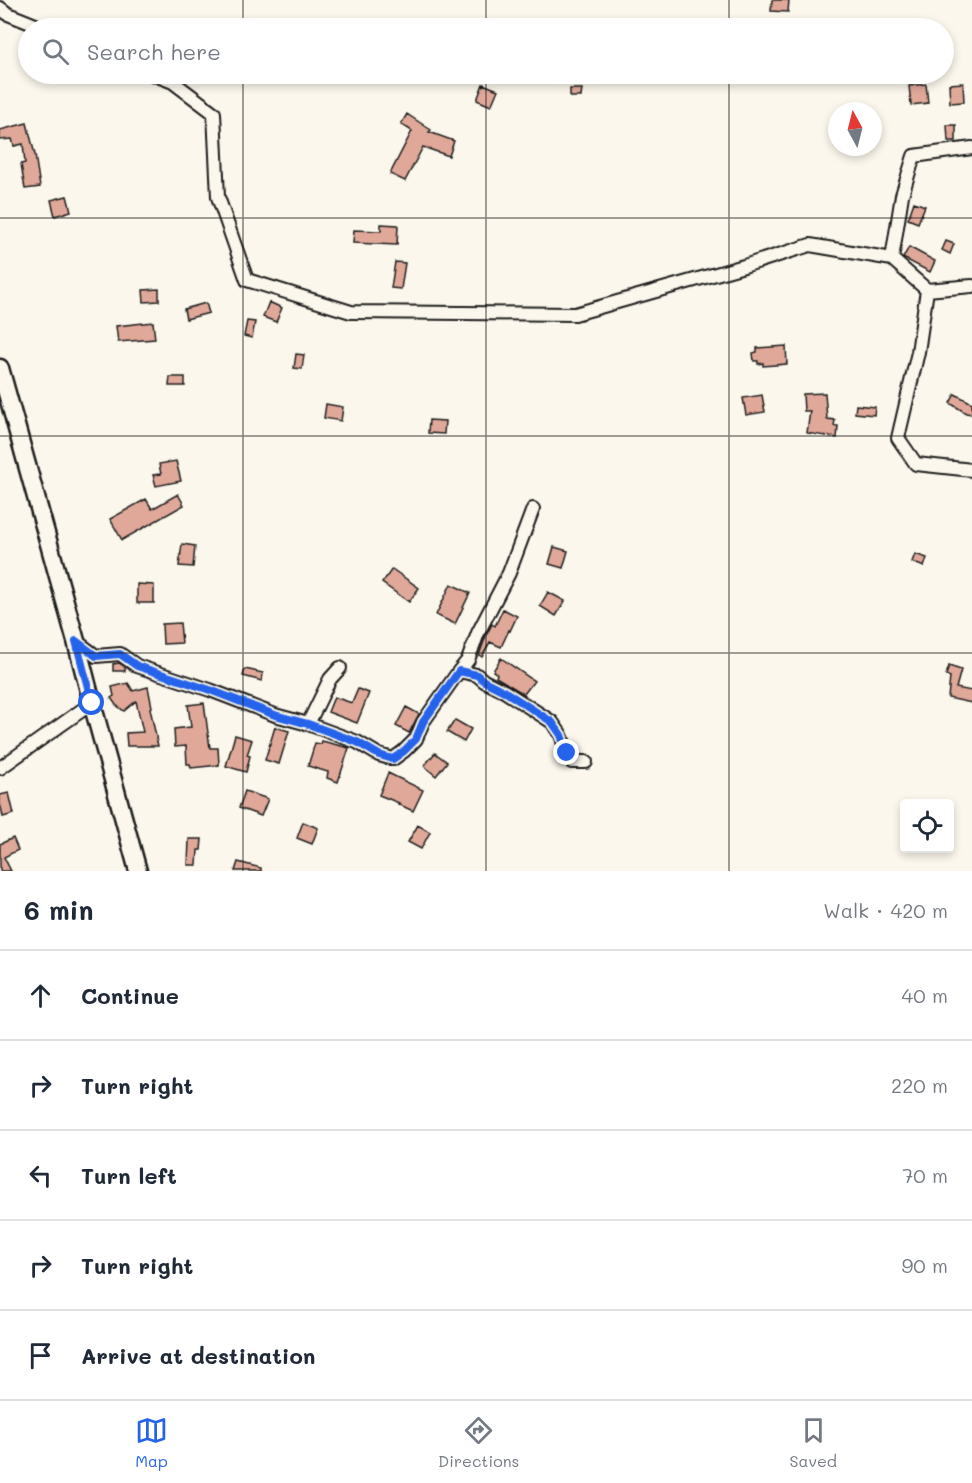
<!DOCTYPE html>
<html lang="en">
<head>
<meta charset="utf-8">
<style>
  body { margin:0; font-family:Mali,sans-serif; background:#f2f2f3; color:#1f2937 }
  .controls { position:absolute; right:18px; bottom:18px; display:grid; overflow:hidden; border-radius:6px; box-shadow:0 3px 9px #0003 }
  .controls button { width:54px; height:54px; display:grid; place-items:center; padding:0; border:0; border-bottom:2px solid #e0e1e3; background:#fff; color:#1f2937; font:30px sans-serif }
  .compass { position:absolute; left:828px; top:102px; width:54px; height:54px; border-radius:50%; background:#fff; box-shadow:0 3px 9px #0003; rotate:353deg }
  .stop { position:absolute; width:18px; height:18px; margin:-14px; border:4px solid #2563eb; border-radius:50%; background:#fff }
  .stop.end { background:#2563eb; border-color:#fff; box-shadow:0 2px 6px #0008 }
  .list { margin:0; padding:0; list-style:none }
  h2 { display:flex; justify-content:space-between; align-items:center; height:78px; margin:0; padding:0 24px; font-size:26px }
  h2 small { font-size:20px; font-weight:400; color:#747a83 }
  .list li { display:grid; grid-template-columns:39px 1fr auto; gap:18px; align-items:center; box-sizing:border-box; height:90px; padding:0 24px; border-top:2px solid #e0e1e3 }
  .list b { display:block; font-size:22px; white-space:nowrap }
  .list em { font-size:20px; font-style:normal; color:#747a83 }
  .icon { flex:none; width:33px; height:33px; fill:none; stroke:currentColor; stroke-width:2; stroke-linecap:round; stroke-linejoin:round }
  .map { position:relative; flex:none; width:972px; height:871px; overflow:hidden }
  .search { position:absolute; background:#fff; box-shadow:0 3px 9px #0003; left:18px; right:18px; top:18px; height:66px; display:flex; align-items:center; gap:15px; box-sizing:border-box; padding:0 21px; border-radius:33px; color:#747a83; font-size:22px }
  .sheet { height:528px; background:#fff }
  nav { display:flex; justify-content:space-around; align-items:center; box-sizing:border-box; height:84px; border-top:2px solid #e0e1e3; background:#fff; font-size:16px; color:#747a83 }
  nav a { display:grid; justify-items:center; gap:3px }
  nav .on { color:#2563eb }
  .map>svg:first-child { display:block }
</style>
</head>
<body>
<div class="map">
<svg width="972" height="871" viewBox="0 0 972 871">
  <rect width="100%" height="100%" fill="#fbf7ec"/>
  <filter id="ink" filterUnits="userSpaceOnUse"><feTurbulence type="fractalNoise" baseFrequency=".0167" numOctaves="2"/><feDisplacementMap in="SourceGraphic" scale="12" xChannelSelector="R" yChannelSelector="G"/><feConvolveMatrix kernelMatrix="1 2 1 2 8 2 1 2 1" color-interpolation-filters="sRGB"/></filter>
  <g filter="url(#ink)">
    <path fill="#e0a899" stroke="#1c1c1c" stroke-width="1.5" d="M772 0H789L788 12 771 11Z
      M963 83 964 102 950 103 949 84Z
      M483 84 498 90 491 106 477 100Z
      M926 84 928 103 911 105 909 86Z
      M570 89H582L581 97H570Z
      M407 114 431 130 429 132 454 141 449 156 423 147 405 181 390 174 412 131 401 124Z
      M27 123 35 155 40 187 25 189 21 164 25 163 23 144 14 146 12 139 0 140V130Z
      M947 125H956V141H948Z
      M67 196 71 211 55 216 51 200Z
      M914 202 925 206 918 223 908 219Z
      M381 224 398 225 397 245 353 243 354 230 381 231Z
      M946 241 954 244 950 254 942 250Z
      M909 247 935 261 930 272 903 258Z
      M395 262 405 263 401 289 391 288Z
      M159 289V301L144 302 143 290Z
      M269 302 282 308 276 322 263 317Z
      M206 303 209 313 186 319 184 309Z
      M247 321 255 322 252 338 244 336Z
      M153 322 155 339 118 342 116 326Z
      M786 346 787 364 763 366V363L758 364V361H754L753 353 757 352V348Z
      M296 354 304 355 302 369 294 368Z
      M170 377H185V386H169Z
      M825 393 827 419 835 420 834 426H838L837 438 807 433 810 411H804L803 394Z
      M955 394 972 403V414L966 413 950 403Z
      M762 395 765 412 746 415 743 398Z
      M326 404 343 407 341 421 324 418Z
      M856 405 875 407 874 415 855 413Z
      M429 420 445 421 444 434 428 433Z
      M176 461 181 481 156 486 153 475 161 474 159 464Z
      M178 494 184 505 122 540 110 519 146 499 152 509Z
      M182 544 195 546 193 567 179 566Z
      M554 547 568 551 563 568 549 564Z
      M915 554 927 558 924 567 912 562Z
      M392 569 419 588 409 602 382 583Z
      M137 584 154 585V603H137Z
      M451 584 470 593 455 624 436 615Z
      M548 592 565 601 556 616 540 606Z
      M503 609 517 616 510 631 509 630 501 647 490 642 482 657 479 655 486 636 492 624 495 626Z
      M180 623 182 643 163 644 162 624Z
      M501 658 534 681 524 694 496 677 497 674 493 671Z
      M119 663 125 667V671H113V664Z
      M949 666 961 670 956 688 972 691V703L948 698 950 677 946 675Z
      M245 669 263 673 262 681 243 676Z
      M128 683 133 691 148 687 152 707 150 708 158 746H127L126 733 143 732 136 701 124 711 116 705 111 698 114 696 112 687Z
      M358 689 369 693 357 723 328 712 334 697 352 703Z
      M204 703 210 748H218L219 765 191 768 190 764H187L186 746 175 747 174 729 191 727 188 705Z
      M406 707 419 714 409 733 396 726Z
      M455 720 471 729 464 742 447 732Z
      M275 727 289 731 279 764 265 760Z
      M235 735 252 740 247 755 250 756 246 772 226 766Z
      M322 741 349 748 338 782 327 778 328 772 308 766 315 743 321 744Z
      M435 753 447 762 436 776 424 766Z
      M388 773 423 790 413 811 398 804 399 803 379 795Z
      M245 791 268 799 261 816 239 808Z
      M9 793 14 814 3 817 0 802V795Z
      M303 822 318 828 312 844 297 838Z
      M418 825 430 832 421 849 408 842Z
      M13 838 18 850 4 857 11 871H0V844Z
      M189 839H202L201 850H198L197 865H188Z
      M238 862 261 868V871H235Z"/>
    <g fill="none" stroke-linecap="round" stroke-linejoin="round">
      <defs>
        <path id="minor" d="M0 8 8 14 43 28
          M152 74 173 82 214 113 218 197 247 280 351 312 575 314 744 266 810 245 892 259 927 290 972 286
          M892 259 902 195 914 156 972 148
          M927 290 918 352 898 438 916 464 972 470
          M76 641 96 656 120 654 137 666 210 690 275 715 308 724
          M340 668 330 679 308 724 357 742 379 755 393 759 404 751 416 739 423 722 459 671 477 675 484 681 504 691 552 722 561 735 567 753 572 762H586
          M459 671 468 660 478 633 509 573 533 509
          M0 768 92 703"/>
        <path id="secondary" d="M0 368 76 641 92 703 138 871"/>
      </defs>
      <use href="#minor" stroke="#1c1c1c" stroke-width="16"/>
      <use href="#secondary" stroke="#1c1c1c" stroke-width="21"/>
      <use href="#minor" stroke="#fbf7ec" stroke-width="12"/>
      <use href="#secondary" stroke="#fbf7ec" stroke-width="16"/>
    </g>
  </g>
  <g fill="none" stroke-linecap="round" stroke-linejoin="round" filter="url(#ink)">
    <path stroke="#2563eb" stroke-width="8" d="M92 703 76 641 96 656 120 654 137 666 210 690 275 715 308 724 357 742 379 755 393 759 404 751 416 739 423 722 459 671 477 675 484 681 504 691 552 722 561 735 567 753"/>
  </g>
  <path fill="none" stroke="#1c1c1c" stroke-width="1.5" stroke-opacity="0.55" d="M243 0V28M486 0V28M729 0V28M243 74V871M486 74V871M729 74V871M0 218H972M0 436H972M0 653H972"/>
</svg>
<div class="controls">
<button><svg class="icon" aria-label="locate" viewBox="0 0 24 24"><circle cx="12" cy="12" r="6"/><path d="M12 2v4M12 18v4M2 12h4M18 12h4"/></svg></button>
</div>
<svg class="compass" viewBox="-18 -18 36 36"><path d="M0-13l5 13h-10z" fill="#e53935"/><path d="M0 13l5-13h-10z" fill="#747a83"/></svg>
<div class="stop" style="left:92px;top:703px"></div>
<div class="stop end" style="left:567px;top:753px"></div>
<div class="search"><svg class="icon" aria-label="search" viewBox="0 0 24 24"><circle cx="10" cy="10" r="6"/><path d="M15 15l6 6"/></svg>Search here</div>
</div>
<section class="sheet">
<h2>6 min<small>Walk · 420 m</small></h2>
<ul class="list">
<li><svg class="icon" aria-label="ahead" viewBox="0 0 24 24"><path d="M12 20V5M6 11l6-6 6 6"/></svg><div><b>Continue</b></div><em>40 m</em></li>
<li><svg class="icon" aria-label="right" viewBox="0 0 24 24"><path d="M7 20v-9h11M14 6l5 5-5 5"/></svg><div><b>Turn right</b></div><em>220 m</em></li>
<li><svg class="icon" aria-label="left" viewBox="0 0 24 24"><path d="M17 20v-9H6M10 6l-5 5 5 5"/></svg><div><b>Turn left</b></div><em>70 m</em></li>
<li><svg class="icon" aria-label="right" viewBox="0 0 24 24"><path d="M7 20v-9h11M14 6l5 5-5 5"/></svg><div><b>Turn right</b></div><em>90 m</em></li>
<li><svg class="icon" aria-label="arrive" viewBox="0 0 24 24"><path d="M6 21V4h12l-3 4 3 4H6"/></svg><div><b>Arrive at destination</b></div></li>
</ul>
</section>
<nav>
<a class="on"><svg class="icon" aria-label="map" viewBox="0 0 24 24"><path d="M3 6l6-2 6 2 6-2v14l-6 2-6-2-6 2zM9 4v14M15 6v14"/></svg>Map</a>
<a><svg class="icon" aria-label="directions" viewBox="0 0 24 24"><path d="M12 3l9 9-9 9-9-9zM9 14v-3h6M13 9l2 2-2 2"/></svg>Directions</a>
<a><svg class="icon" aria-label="saved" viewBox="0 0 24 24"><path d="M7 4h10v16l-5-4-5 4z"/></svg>Saved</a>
</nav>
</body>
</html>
